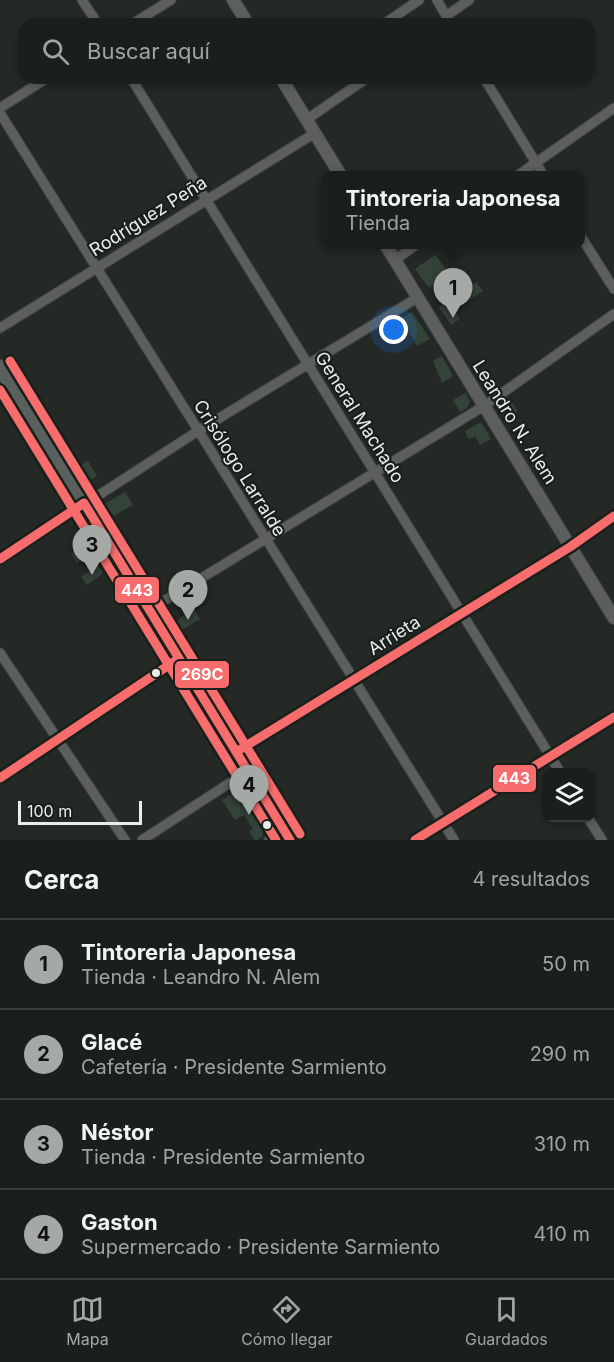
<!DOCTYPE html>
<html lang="es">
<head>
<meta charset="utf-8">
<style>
  body { margin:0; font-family:Inter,sans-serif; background:#242725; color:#f1f3f6 }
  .controls { position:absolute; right:18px; bottom:18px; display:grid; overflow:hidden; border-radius:12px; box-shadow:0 3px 9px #0003 }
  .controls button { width:54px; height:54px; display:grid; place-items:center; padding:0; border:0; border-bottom:2px solid #393d3b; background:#1b1f1c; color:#f1f3f6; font:30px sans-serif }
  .scale { position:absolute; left:18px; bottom:15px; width:124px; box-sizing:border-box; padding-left:6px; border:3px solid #e9eeeb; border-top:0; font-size:16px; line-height:21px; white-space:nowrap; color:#e9eeeb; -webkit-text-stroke:4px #19201b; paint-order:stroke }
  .you { position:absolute; left:394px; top:330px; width:21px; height:21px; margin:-15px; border:4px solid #fff; border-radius:50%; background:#1a73e8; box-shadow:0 0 0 9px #1a73e833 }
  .badge { display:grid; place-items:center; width:39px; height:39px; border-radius:50%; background:#a4a9a6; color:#111; font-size:20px; font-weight:700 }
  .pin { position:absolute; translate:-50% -50px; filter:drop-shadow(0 2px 3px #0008) }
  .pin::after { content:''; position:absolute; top:32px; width:21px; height:18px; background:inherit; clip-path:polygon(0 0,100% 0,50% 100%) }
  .popup { position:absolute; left:321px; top:171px; width:264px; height:78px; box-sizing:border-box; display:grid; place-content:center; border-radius:12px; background:#1b1f1c; filter:drop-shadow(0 2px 4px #0005); font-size:20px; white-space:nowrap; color:#a0a2a3 }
  .popup b { font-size:22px; color:#f1f3f6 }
  .popup::after { content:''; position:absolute; left:50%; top:100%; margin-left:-12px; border:12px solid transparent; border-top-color:#1b1f1c }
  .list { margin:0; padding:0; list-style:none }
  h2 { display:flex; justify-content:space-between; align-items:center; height:78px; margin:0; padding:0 24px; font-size:26px }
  h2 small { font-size:20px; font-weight:400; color:#a0a2a3 }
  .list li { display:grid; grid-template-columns:39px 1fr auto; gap:18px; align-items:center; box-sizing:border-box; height:90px; padding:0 24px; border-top:2px solid #393d3b }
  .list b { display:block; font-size:22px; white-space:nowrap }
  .list p { margin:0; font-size:20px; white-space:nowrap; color:#a0a2a3 }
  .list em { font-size:20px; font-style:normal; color:#a0a2a3 }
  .icon { flex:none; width:33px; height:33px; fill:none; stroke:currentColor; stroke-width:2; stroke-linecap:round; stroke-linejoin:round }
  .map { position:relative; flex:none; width:614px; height:840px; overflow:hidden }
  .search { position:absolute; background:#1b1f1c; box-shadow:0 3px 9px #0003; left:18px; right:18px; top:18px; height:66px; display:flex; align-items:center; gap:15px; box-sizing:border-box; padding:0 21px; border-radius:18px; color:#a0a2a3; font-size:22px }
  .sheet { height:438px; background:#1b1f1c }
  nav { display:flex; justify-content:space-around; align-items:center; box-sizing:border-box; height:84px; border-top:2px solid #393d3b; background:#1b1f1c; font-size:16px; color:#a0a2a3 }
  nav a { display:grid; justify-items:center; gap:3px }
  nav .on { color:#a4a9a6 }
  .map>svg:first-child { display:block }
</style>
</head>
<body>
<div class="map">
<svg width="614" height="840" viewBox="0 0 614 840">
  <rect width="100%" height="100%" fill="#242926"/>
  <path fill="#34433a" d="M435 255 449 273 429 288 415 269Z
    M476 282 483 291 454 310 460 319 451 325 439 307Z
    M412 312 430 339 417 346 401 318Z
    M442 356 453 376 442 383 433 361Z
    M465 393 470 401 467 408 460 412 453 400Z
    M509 398 518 411 506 419 499 409 501 404Z
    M481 422 491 439 480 445 475 436 469 439 465 431Z
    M88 461 97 476 88 482 79 466Z
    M125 492 133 505 108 519 103 509 104 504Z
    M85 544 91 553 77 563 71 554Z
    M97 565 103 573 87 585 81 577Z
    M194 609 200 619 182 630 176 621Z
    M238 790 264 830 262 837 257 840H254L249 831 253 829 244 815 235 820 222 800Z"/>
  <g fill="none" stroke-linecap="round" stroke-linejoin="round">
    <defs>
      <path id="minor" d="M82 0 98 24
        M437 0 451 24
        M446 16 469 0
        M132 24 171 0
        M384 24 419 0
        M131 78 560 772
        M484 78 544 176
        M0 108 47 78
        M0 113 454 840
        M306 120 367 78
        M517 176 614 108
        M580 235 614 289
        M395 260 417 244
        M0 328 315 133
        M0 559 198 431 417 298
        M149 610 484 406 614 314
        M0 653 125 840
        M236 752 570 547 614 516
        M0 778 178 659
        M588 818 602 840
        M142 840 248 771
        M269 840 284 830
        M415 840 614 717"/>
      <path id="tertiary" d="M233 0 248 24
        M281 78 341 176
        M385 244 614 618"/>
      <path id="secondary" d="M0 367 290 840"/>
    </defs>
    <use href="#minor" stroke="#424643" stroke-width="11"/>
    <use href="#tertiary" stroke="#424643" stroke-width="14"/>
    <use href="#secondary" stroke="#424643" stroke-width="16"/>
    <use href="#minor" stroke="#5c5f5d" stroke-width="9"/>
    <use href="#tertiary" stroke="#5c5f5d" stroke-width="12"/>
    <use href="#secondary" stroke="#5a605d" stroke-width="14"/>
    <defs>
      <path id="bus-1" d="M0 559 84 503 290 840
        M236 752 570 547 614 516
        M0 778 178 659
        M415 840 614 717"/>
      <path id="bus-2" d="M0 390 276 840"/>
      <path id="bus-3" d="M10 361 300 834"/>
    </defs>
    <use href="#bus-1" stroke="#19201b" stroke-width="14"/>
    <use href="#bus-2" stroke="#19201b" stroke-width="14"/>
    <use href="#bus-3" stroke="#19201b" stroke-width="14"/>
    <use href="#bus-1" stroke="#f76d6d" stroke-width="9"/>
    <use href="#bus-2" stroke="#f76d6d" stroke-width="9"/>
    <use href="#bus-3" stroke="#f76d6d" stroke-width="9"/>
  </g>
  <g fill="#e9eeeb" stroke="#19201b" stroke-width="2">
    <circle cx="156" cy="673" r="5"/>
    <circle cx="267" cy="825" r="5"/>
  </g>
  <g text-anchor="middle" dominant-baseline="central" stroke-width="4.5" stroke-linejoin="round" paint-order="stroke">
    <g font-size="18" fill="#e9eeeb" stroke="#19201b">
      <text transform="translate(148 216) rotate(-32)">Rodríguez Peña</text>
      <text transform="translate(360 417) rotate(58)">General Machado</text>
      <text transform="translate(515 422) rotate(58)">Leandro N. Alem</text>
      <text transform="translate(240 468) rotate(58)">Crisólogo Larralde</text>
      <text transform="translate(394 635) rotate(-32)">Arrieta</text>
    </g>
  </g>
  <g stroke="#19201b" stroke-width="2">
    <rect x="114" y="576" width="46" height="28" rx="6" fill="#f76d6d"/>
    <rect x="174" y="660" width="56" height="29" rx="6" fill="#f76d6d"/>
    <rect x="492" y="764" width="45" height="29" rx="6" fill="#f76d6d"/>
  </g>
  <g font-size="16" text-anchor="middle" font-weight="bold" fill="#fff">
    <text x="137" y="596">443</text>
    <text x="202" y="680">269C</text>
    <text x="514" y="784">443</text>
  </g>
</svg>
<div class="controls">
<button><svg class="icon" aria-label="layers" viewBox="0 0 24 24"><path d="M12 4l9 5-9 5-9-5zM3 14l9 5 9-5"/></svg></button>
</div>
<div class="scale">100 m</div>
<div class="you"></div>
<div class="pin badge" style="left:453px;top:318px">1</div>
<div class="popup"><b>Tintoreria Japonesa</b>Tienda</div>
<div class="pin badge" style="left:188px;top:620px">2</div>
<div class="pin badge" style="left:92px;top:575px">3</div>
<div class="pin badge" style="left:249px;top:815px">4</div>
<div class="search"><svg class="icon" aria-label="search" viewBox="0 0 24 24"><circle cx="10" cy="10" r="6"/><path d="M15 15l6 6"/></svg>Buscar aquí</div>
</div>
<section class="sheet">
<h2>Cerca<small>4 resultados</small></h2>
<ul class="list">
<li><span class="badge">1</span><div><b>Tintoreria Japonesa</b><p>Tienda · Leandro N. Alem</p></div><em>50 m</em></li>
<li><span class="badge">2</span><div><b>Glacé</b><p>Cafetería · Presidente Sarmiento</p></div><em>290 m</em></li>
<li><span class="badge">3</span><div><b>Néstor</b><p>Tienda · Presidente Sarmiento</p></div><em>310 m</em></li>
<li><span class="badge">4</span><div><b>Gaston</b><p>Supermercado · Presidente Sarmiento</p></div><em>410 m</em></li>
</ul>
</section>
<nav>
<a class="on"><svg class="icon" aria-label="map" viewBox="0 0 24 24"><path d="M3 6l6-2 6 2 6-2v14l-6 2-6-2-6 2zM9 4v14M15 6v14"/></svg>Mapa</a>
<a><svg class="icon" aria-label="directions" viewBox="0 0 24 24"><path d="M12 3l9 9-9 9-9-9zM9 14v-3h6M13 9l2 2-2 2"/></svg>Cómo llegar</a>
<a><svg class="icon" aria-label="saved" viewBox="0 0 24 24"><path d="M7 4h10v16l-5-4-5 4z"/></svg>Guardados</a>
</nav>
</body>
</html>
